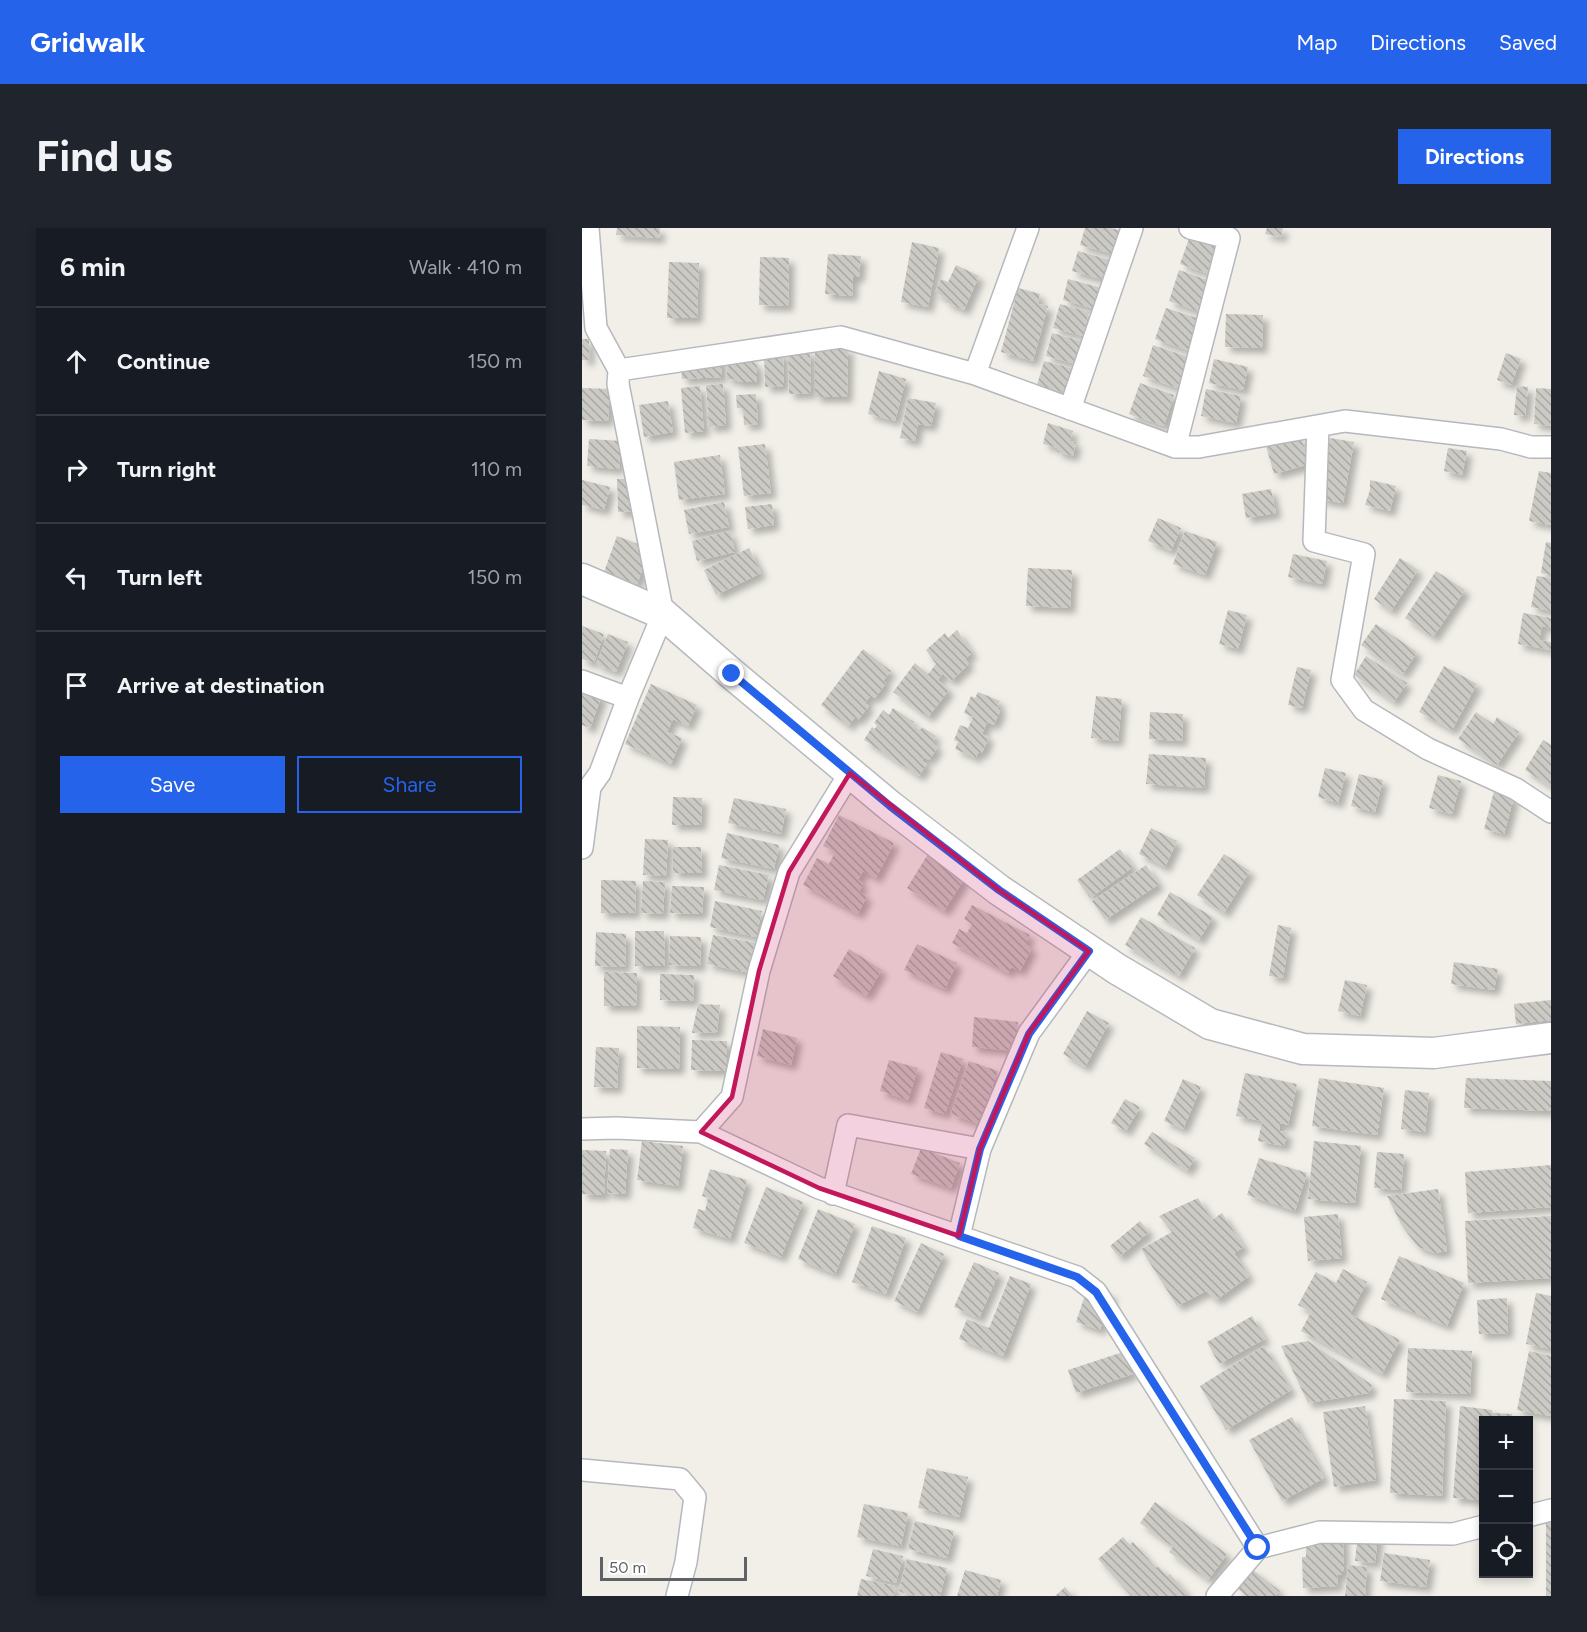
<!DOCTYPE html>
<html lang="en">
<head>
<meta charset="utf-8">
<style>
  body { margin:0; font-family:Figtree,sans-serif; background:#20242c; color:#f1f3f6 }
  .controls { position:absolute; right:18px; bottom:18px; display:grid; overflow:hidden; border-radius:0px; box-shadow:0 3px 9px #0003 }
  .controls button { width:54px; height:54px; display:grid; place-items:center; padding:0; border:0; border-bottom:2px solid #363941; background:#171b24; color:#f1f3f6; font:30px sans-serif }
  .scale { position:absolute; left:18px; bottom:15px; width:147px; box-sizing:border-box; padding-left:6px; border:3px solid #5f6368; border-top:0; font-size:16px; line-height:21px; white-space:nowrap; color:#5f6368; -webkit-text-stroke:4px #fff; paint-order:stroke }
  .stop { position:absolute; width:18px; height:18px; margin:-14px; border:4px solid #2563eb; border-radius:50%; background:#fff }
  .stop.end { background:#2563eb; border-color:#fff; box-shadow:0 2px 6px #0008 }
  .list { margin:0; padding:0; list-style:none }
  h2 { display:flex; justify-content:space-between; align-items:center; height:78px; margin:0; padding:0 24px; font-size:26px }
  h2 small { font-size:20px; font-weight:400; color:#9ea1a6 }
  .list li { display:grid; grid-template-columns:39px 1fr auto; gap:18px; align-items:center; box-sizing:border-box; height:108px; padding:0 24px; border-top:2px solid #363941 }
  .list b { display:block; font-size:22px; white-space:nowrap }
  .list em { font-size:20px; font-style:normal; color:#9ea1a6 }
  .actions { display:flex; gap:12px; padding:18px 24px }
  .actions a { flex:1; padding:14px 0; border:2px solid #2563eb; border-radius:0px; text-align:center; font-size:21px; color:#2563eb }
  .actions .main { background:#2563eb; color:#fff }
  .icon { flex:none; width:33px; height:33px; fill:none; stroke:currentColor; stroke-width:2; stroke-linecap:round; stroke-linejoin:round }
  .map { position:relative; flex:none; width:969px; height:1368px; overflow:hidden; border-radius:0px }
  header { display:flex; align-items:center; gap:36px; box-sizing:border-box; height:84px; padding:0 30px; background:#2563eb; color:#fff }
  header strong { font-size:28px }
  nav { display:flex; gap:33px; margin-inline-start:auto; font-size:21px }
  .intro { display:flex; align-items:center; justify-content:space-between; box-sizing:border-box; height:144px; padding:0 36px }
  h1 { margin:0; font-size:42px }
  .button { padding:15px 27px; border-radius:0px; background:#2563eb; color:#fff; font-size:21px; font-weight:700 }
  main { display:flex; gap:36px; padding:0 36px }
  aside { flex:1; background:#171b24; border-radius:0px; box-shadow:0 3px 9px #0003 }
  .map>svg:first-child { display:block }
</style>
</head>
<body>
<header>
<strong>Gridwalk</strong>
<nav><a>Map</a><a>Directions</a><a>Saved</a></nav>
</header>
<div class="intro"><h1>Find us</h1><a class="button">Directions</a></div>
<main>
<aside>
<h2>6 min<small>Walk · 410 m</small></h2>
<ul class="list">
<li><svg class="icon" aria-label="ahead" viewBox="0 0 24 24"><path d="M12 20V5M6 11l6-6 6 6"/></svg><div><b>Continue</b></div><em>150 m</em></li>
<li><svg class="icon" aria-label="right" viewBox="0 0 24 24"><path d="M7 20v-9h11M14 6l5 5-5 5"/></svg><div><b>Turn right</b></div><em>110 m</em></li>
<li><svg class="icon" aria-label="left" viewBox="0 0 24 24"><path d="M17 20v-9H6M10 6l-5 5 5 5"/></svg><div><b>Turn left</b></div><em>150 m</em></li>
<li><svg class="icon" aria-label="arrive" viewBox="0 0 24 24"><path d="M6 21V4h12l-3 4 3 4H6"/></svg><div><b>Arrive at destination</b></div></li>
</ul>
<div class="actions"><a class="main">Save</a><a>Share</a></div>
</aside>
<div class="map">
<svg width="969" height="1368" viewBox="0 0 969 1368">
  <defs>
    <pattern id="building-back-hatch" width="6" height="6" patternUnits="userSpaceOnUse" patternTransform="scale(1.5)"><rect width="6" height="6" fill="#cccac5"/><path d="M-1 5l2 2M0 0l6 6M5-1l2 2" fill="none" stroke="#a9a8a4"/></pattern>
    <filter id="shadow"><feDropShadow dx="5.5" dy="5.5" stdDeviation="3" flood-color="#0004"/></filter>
  </defs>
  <rect width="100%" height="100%" fill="#f1efe8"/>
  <path fill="url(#building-back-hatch)" filter="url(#shadow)" d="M35 0H78L77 10 34 7Z
    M503 0H528L541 3 535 27 498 17Z
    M685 0H701L699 9 683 6Z
    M609 5 643 17 633 48 598 36Z
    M330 14 357 20 346 79 319 74Z
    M496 23 528 32 523 52 490 43Z
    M246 26 279 28 277 49H271L270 68 243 66Z
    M178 29 207 30 206 78 177 77Z
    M87 34 117 35 115 90H85Z
    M374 37 397 48 382 82 363 74 365 70 353 65 359 51 366 54Z
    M597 42 631 54 621 85 587 73Z
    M486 51 520 60 514 81 481 72Z
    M436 60 458 66 456 76 466 78 451 133 419 124Z
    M478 76 507 84 501 108 471 100Z
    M584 80 618 91 608 123 573 111Z
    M644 86 681 87 680 120 643 119Z
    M470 105 503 114 497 137 464 128Z
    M0 111H7V132H0Z
    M571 117 606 129 595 160 561 148Z
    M233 120H266L265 169H233Z
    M144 121 166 128 175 138V154H154V151L145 152Z
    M228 122 229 165 207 166 206 123Z
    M182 124H201L202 158 183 159Z
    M924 125 939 131 929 157 915 152Z
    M139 128 140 149 100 151 99 130Z
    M632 131 666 139 661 162 627 155Z
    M462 133 493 141 487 166 455 157Z
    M297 143 324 151 313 193 286 186Z
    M558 155 592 167 582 198 547 186Z
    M141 156 144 197 127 199 124 157Z
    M118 158 122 203 103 205 99 160Z
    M935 158 946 159 943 188 932 187Z
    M0 160 28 161 26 193 0 192Z
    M954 160 969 161V198L952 196Z
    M624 161 659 168 654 195 619 188Z
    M174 166 176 196 162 197 161 180H155L154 167Z
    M326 170 354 175 349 198 336 196 333 213 318 210Z
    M86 173 91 204 62 209 57 177Z
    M466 195 491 203 488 213 494 214 491 228 475 224 476 220 461 216Z
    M719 208 727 236 692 246 684 218Z
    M748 210 772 214 761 275 737 271Z
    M7 211 39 213 37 241 5 238Z
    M183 216 189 265 162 268 156 219Z
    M866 220 885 223 880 247 862 243Z
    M138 227 143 266 97 272 92 234Z
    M957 243 969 245V297L947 293Z
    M53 250 54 283 36 284 35 251Z
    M0 252 28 259 22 282 0 277Z
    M788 252 814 258 808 283 783 277 788 262Z
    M689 261 694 285 664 290 660 266Z
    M142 274 147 299 107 306 102 282Z
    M190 276 192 297 166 301 163 279Z
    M576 290 599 300 589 323 566 313Z
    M148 303 153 324 115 333 110 313Z
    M603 303 635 314 623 347 591 336Z
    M35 308 69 321 55 356 22 344Z
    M964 314 969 315V347L959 345Z
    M167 320 179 345 134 367 122 342Z
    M711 326 745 333 740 356 706 349Z
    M818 330 836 342 809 383 792 371Z
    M446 340 490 342 488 380 444 378Z
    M854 343 883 362 851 409 823 390Z
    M955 348 969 350V383L949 379Z
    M646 382 665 387 656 421 637 416Z
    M941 385 969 390V400L960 398 957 412 969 414V422L936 416Z
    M794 396 835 424 821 446 779 417Z
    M0 398 22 406 12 435 0 431Z
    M375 402 390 425 383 431 387 436 369 453 360 445 356 452 367 462 346 489 311 464 333 435 346 446 354 436 344 422 363 405 366 410Z
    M26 406 46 414 34 444 14 436Z
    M281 421 309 443 301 453 304 455 293 470 289 467 283 475 287 478 276 492 273 489 266 498 239 477Z
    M784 428 825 455 812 474 772 447Z
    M862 438 895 456 870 502 837 484Z
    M715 439 729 442 720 480 706 477Z
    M69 456 115 477 106 498 91 491 85 504 100 510 89 536 43 516Z
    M0 459 20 467 8 500 0 497Z
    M396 464 418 473 415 479 419 481 412 497 405 494 400 506 407 509 400 525 396 524 394 530 373 521 376 514 372 512 378 497 386 500 391 489 382 485 389 468 393 470Z
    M514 468 540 471 536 513 509 510Z
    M311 480 332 494 330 497 338 502 340 499 354 508 350 515 356 519 347 532 342 529 340 533 345 536 337 548 282 512 290 499 293 501 295 497 292 495 301 482 307 487Z
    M568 484 601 486 600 513 567 511Z
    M894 484 911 496 915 489 937 504 915 537 876 511Z
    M961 512 969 517V559L943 542Z
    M567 526 624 530 622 560 564 556Z
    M743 540 764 545 756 575 736 569Z
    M777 546 801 552 793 584 769 578Z
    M856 547 879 553 870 586 847 580Z
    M912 563 932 569 922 606 902 601Z
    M91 569 120 570 119 597H90Z
    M152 570 204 581 199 606 146 595Z
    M257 587 312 615 294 650 281 643 276 652 281 655 277 664 285 668 276 686 221 657 235 630 247 636 253 624 241 618Z
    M569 600 595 613 583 639 557 626Z
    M145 605 197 617 192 641 139 630Z
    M63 611 86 612 84 648 61 647Z
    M91 619H119L120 645H91Z
    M538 621 551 639 508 670 495 652Z
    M346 626 383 650 362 683 325 660Z
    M642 626 668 643 642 685 615 667Z
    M137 637 187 647 181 672 132 662Z
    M564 637 577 656 523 692 510 673Z
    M19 652 54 653 53 685H19Z
    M61 653 83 654 81 686 59 685Z
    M90 658 122 659 120 686 88 685Z
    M588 664 631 689 617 712 575 687Z
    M133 673 180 683 174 709 128 699Z
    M390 677 448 707 443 716 450 720 438 743 429 739 426 745 370 715 377 701 385 705 390 696 382 691Z
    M559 689 613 720 597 748 543 717Z
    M696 697 709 700 701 750 687 748Z
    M53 703H82L83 738H53Z
    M14 704 44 706 43 739 13 738Z
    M131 707 174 715 168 745 125 736Z
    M88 708 119 709 118 738 87 737Z
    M335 716 375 735 363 761 322 742Z
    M267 721 300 742 284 768 251 748Z
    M872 734 916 741 912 762 869 756Z
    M22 744 55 745 54 778H22Z
    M78 746 112 747 111 773 78 772Z
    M763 752 785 757 778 788 756 783Z
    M969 772V792L934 796 932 776Z
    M116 776 138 777 135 804 110 805Z
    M505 783 527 795 503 839 481 826Z
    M392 789 436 794 433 823 390 819Z
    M55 798 98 799 97 841 55 840Z
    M181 801 215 810 209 837 175 828Z
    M110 812 145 813V843L109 842Z
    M14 819 37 820 35 860 12 859Z
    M359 824 381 831 363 886 342 880Z
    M307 832 336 840 326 872 298 863Z
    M387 833 416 843 397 896 369 886Z
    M663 845 715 856 706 897 698 895 697 903 705 904 702 918 676 913 680 893 654 888Z
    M737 850 802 860 795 907 730 898Z
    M884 850 969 853V883L882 880Z
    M601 851 619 859 601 901 582 893Z
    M823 862 847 865 843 904 819 901Z
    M543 871 558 879 544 903 529 895Z
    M570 904 613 930 605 943 562 916Z
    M60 913 101 918 96 958 55 952Z
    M732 913 779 918 773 975 726 971Z
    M339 920 378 935 369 960 329 946Z
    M28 921 46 922 43 966 25 965Z
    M0 922 24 923 22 967 0 966Z
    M795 924 822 926 819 962 792 960Z
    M677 930 725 945 713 983 665 967Z
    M969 937V979L886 985 883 944Z
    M128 941 165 952 148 1011 111 1000 116 981 123 983 126 970 120 968Z
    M184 959 221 974 199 1029 162 1015Z
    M856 961 865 1023 853 1025 836 1019 820 998 805 968Z
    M616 970 630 992 640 985 662 1019 652 1025 667 1048 634 1072 624 1063 595 1078 559 1021 590 1004 577 988Z
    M236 981 273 996 253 1046 216 1031Z
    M756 986 760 1030 726 1033 722 989Z
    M969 988V1050L886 1055 883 993Z
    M558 993 567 1004 537 1029 528 1018Z
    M290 998 324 1010 304 1066 270 1054Z
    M339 1015 362 1026 335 1084 312 1073Z
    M817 1028 882 1055 865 1098 799 1071Z
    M392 1034 417 1045 397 1090 372 1079Z
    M761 1041 785 1054 768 1086 818 1112 800 1146 719 1103 729 1084 716 1077 734 1044 754 1055Z
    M428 1048 449 1056 421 1128 377 1111 385 1091 407 1100Z
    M506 1058 530 1066 518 1102 494 1094Z
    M954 1065 969 1068V1121L944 1116Z
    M925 1070 926 1105 897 1106 895 1072Z
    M670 1088 683 1111 637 1136 625 1114Z
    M726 1113 790 1157 787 1165 726 1175 699 1118Z
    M682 1118 709 1162 644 1202 618 1158Z
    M826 1120 890 1123 888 1166 824 1164Z
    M544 1123 551 1146 494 1165 486 1142Z
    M947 1123 969 1128V1188L935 1182Z
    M812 1171 864 1173 860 1268 808 1265Z
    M783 1178 794 1252 752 1259 741 1184Z
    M878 1178 910 1182V1185L930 1186V1192H902V1272L871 1270Z
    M710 1189 742 1250 700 1273 667 1212Z
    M345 1240 386 1249 377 1289 336 1280Z
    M573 1274 645 1326 626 1352 587 1324 591 1319 558 1295Z
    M282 1276 326 1285 319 1318 275 1309Z
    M333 1293 372 1303 365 1330 326 1321Z
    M964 1295H969V1368H964Z
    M777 1296 797 1298 793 1335 773 1333Z
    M761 1304 762 1343H761V1347H755L756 1358 721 1360 720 1329H724V1305Z
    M541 1309 548 1317 551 1314 574 1340 576 1338 585 1348 588 1346 605 1365 602 1368H549L516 1331Z
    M291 1321 321 1328 314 1355 284 1348Z
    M802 1325 848 1332 844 1359 798 1353Z
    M325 1331 365 1340 358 1368H337L317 1364Z
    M766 1337 785 1339 783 1368H763Z
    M670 1341 698 1363 693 1368H664L655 1360Z
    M383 1342 419 1352 415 1368H375Z
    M279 1351 314 1358 311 1368H275Z
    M483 1359 491 1368H473Z"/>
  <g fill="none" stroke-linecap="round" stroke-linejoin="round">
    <defs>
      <path id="street" d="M37 142 259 109 393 146 593 219H617L763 193 919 211 949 219H969
        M393 146 446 0
        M488 181 550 0
        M736 198 732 313 782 326 760 452 782 482 846 521 934 561 969 584
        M593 219 647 10 608 0
        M0 453 46 470
        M0 620 8 559 18 545 46 470 81 386 36 156 37 142 14 100 6 0
        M0 901 34 900 119 904 237 960 495 1049 514 1064 676 1320
        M119 904 150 869 177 743 207 644 268 545
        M251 966 266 897 398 921
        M377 1008 398 921 447 805 507 723
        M0 1242 98 1251 113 1269 104 1334 95 1368
        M946 1288 969 1282
        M635 1368 676 1320 738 1304 871 1306 902 1298"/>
      <path id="secondary" d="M0 351 81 386 150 446 308 578 417 662 535 741 628 796 721 821 852 825 969 810"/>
    </defs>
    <use href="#street" stroke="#b5b8bc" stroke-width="24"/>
    <use href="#secondary" stroke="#b6babf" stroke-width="33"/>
    <use href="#street" stroke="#fff" stroke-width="21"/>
    <use href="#secondary" stroke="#fff" stroke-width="30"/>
  </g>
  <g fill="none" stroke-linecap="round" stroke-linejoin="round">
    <path stroke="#2563eb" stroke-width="8" d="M150 446 308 578 417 662 507 723 447 806 398 921 377 1008 495 1049 514 1064 676 1320"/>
  </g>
  <path fill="#c2185b" fill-opacity="0.2" stroke="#c2185b" stroke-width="4.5" stroke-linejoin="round" d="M268 545 417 662 507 723 447 805 398 921 377 1008 237 960 119 904 150 869 177 743 207 644Z"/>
</svg>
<div class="controls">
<button>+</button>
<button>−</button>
<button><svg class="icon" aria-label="locate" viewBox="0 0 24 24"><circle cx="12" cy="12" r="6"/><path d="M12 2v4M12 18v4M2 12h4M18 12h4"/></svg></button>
</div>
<div class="scale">50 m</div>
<div class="stop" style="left:676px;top:1320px"></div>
<div class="stop end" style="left:150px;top:446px"></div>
</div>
</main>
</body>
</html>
